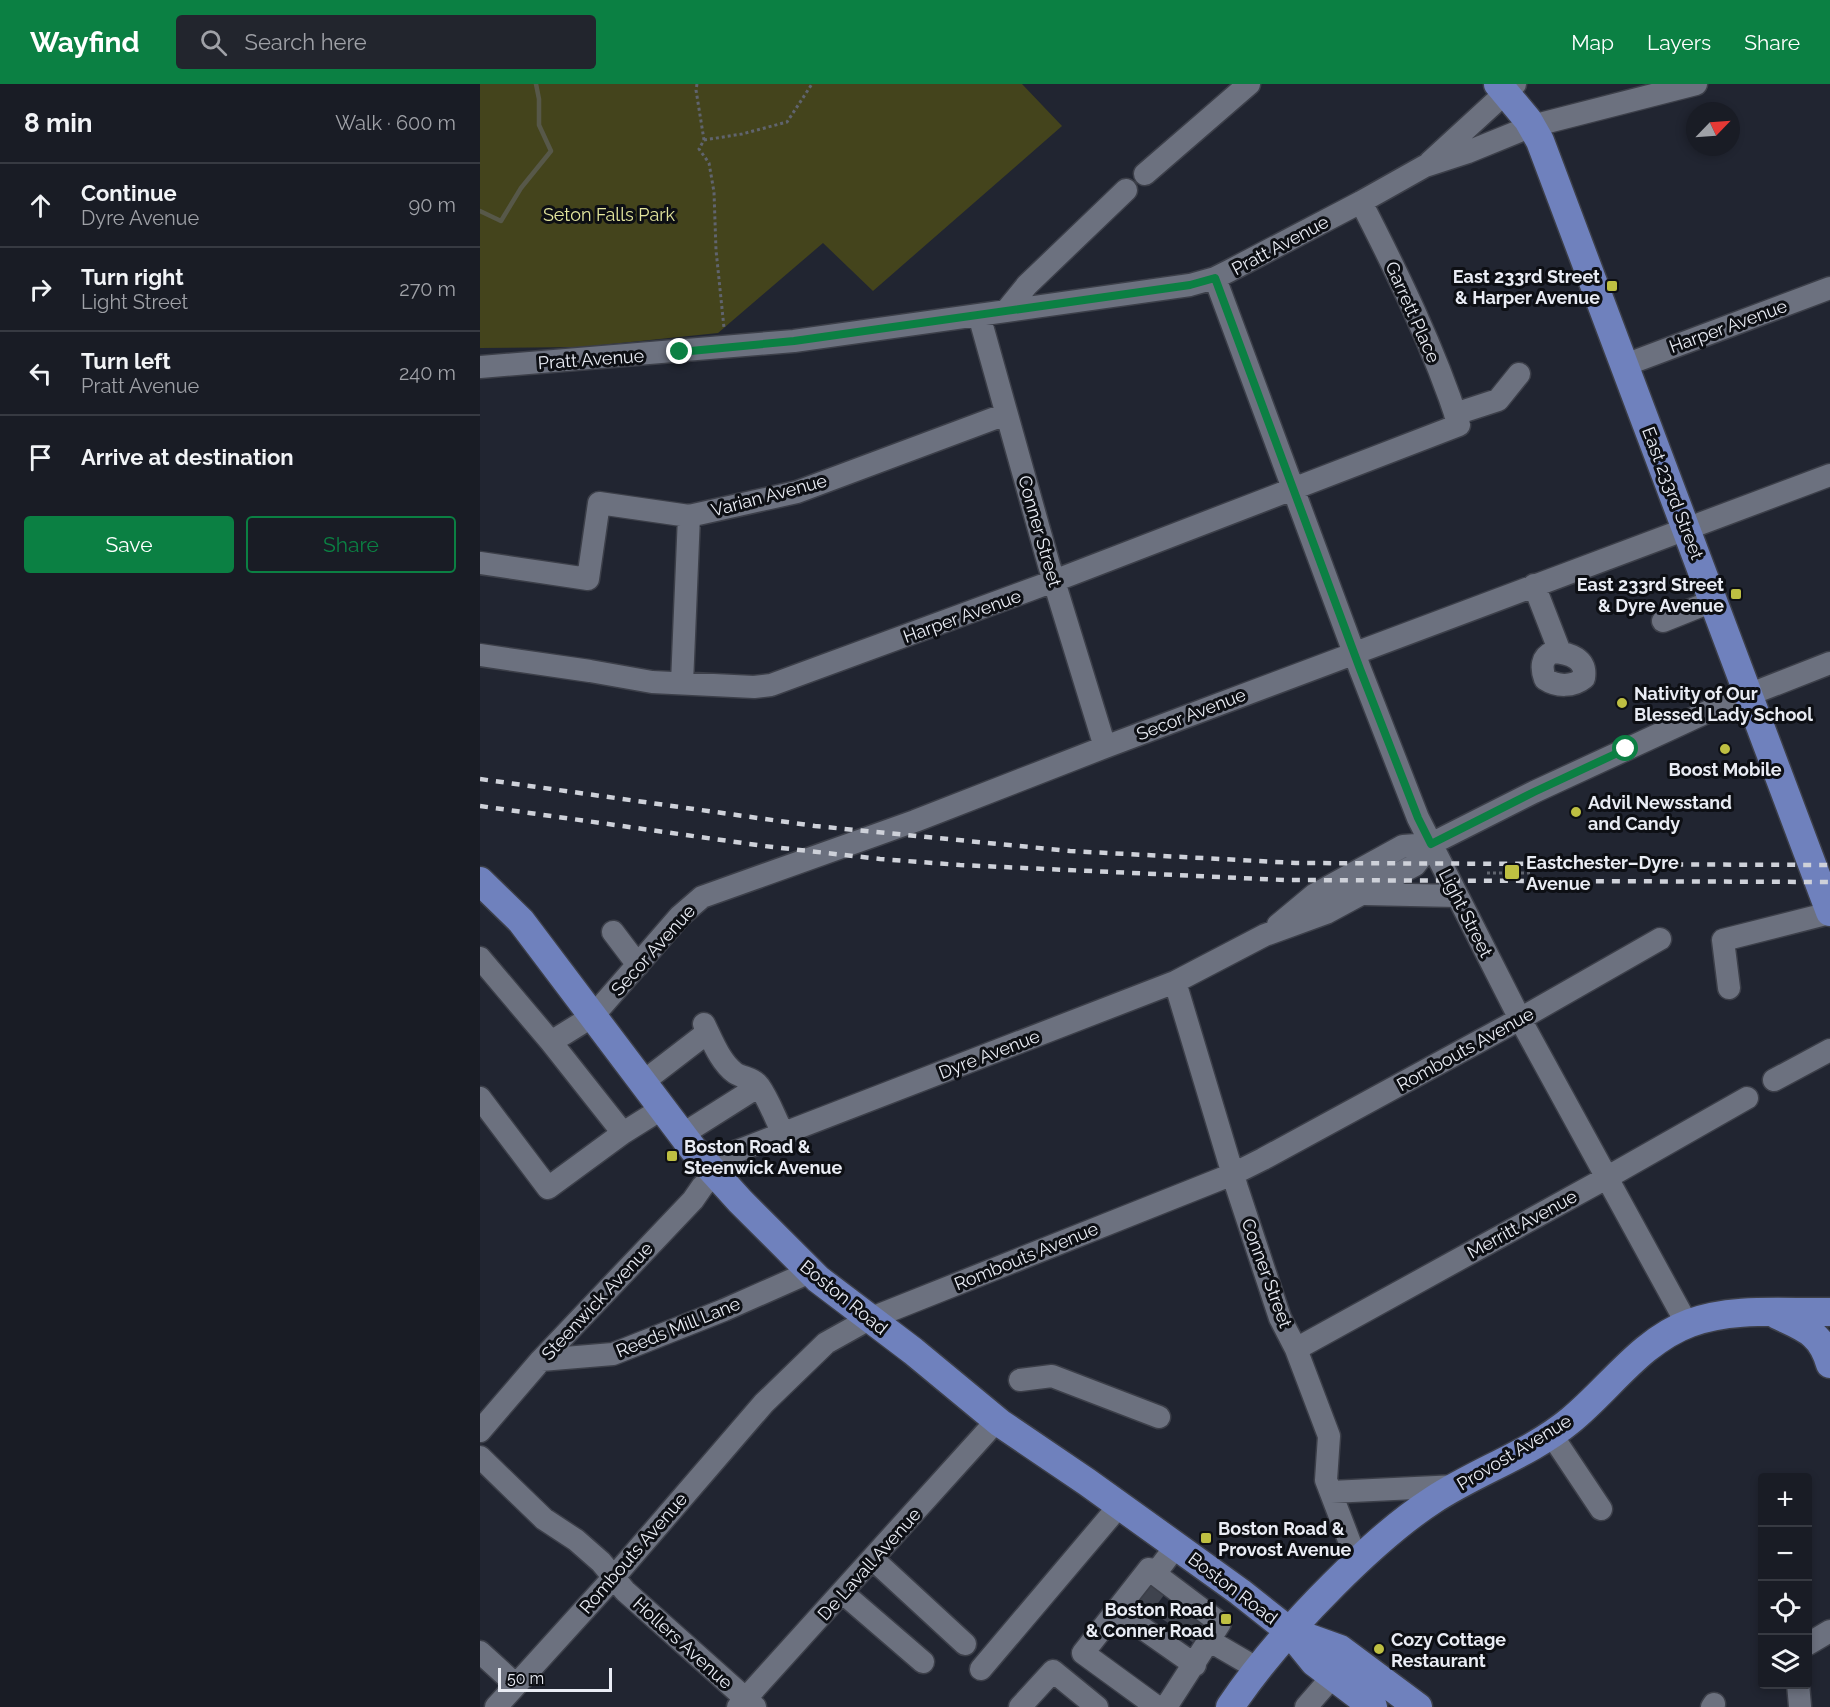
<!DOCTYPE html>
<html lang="en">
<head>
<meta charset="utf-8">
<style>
  body { margin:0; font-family:Raleway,sans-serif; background:#22252d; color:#f1f3f6 }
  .controls { position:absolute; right:18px; bottom:18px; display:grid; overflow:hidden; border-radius:6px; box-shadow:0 3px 9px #0003 }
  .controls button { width:54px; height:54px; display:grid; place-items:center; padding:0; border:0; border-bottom:2px solid #373a42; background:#191c25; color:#f1f3f6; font:30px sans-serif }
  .compass { position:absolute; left:1206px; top:18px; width:54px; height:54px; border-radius:50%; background:#191c25; box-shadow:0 3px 9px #0003; rotate:65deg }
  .scale { position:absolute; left:18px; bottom:15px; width:114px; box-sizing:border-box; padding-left:6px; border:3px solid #e9ecf4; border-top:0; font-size:16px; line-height:21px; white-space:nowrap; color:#e9ecf4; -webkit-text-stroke:4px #0d0f14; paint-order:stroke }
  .stop { position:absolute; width:18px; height:18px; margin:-14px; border:4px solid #0b8043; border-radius:50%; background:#fff }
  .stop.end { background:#0b8043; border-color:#fff; box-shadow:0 2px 6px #0008 }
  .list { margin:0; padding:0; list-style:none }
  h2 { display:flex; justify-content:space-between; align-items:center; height:78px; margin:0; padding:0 24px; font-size:26px }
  h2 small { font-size:20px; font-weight:400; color:#9fa1a7 }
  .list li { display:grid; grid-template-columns:39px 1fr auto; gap:18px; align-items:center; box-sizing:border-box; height:84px; padding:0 24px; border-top:2px solid #373a42 }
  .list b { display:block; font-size:22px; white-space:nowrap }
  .list p { margin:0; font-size:20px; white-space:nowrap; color:#9fa1a7 }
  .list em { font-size:20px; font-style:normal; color:#9fa1a7 }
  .actions { display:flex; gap:12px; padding:18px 24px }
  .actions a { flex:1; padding:14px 0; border:2px solid #0b8043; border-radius:6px; text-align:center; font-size:21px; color:#0b8043 }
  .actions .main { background:#0b8043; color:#fff }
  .icon { flex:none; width:33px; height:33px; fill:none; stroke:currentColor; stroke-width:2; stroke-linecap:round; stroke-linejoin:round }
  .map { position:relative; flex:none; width:1350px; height:1623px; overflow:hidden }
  header { display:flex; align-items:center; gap:36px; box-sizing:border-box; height:84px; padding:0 30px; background:#0b8043; color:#fff }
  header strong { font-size:28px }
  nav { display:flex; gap:33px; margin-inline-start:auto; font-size:21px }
  .search { width:420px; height:54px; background:#22252d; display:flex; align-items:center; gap:15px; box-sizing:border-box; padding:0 21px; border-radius:6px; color:#9fa1a7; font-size:22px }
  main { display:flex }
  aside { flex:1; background:#191c25 }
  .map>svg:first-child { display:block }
</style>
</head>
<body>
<header>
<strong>Wayfind</strong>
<div class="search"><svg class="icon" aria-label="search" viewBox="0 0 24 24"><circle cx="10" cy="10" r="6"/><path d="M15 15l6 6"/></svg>Search here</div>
<nav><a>Map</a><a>Layers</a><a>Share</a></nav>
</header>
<main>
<aside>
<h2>8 min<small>Walk · 600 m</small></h2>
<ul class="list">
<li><svg class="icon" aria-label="ahead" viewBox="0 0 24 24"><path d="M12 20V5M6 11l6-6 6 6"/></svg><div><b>Continue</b><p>Dyre Avenue</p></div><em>90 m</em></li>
<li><svg class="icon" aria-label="right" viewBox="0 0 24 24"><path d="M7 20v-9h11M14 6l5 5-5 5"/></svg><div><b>Turn right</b><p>Light Street</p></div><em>270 m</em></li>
<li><svg class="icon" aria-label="left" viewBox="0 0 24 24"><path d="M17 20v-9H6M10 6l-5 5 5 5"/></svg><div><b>Turn left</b><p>Pratt Avenue</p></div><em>240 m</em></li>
<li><svg class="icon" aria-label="arrive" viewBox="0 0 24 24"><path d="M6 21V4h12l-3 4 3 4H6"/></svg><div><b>Arrive at destination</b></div></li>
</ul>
<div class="actions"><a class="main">Save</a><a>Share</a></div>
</aside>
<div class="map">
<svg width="1350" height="1623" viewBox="0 0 1350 1623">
  <rect width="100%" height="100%" fill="#212531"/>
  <path fill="#44441c" d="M0 0H542L582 42 393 207 343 159 238 249 102 263 0 264Z"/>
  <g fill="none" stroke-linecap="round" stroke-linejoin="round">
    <path stroke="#575849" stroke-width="4.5" d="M0 127 21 137 41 104 71 67 59 41V15L56 0"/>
    <path stroke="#3f434e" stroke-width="22" stroke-dasharray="22 11" stroke-linecap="butt" d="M663 1521 680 1498
      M691 1541 707 1518
      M704 1552 722 1528"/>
    <defs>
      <path id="minor" d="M950 78 1035 0
        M665 90 769 0
        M735 194 880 585 938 734 1040 935 1207 1240
        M526 227 547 201 646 106
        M499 231 569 481 625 663
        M1145 281 1350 204
        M0 283 314 257 710 201 735 194 749 187 881 118 945 82 988 68 1052 42 1216 0
        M975 330 1018 316 1039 290
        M0 479 108 495 119 419 209 432
        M1054 501 1080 568
        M1183 537 1233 517
        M1073 568C1090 569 1107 575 1104 594 1093 603 1077 603 1065 595 1061 584 1061 573 1073 568Z
        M0 571 110 587 172 598 274 603 291 601 574 497 979 341C954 264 918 190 881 118
        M202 599 209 432 317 408 526 330
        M885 810 977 812
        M798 841 834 811 923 762 951 760 1054 708 1240 622 1350 579
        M133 848 158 881
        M0 874 71 958
        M695 898 757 1104 800 1234 816 1265 849 1352 846 1396 877 1477
        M1249 904 1243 856 1350 829
        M224 940C232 956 240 978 255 989 263 994 273 994 279 1002 289 1016 295 1034 303 1049
        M1294 996 1350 966
        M163 998 228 948
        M0 1014 68 1104 143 1049
        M183 1024 143 1049 71 958 113 932 200 832 222 813 435 737 625 663 1350 391
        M203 1050 279 1002
        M816 1265 1128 1093 1267 1014
        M61 1276 133 1270 244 1226 330 1188
        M540 1296 572 1292 679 1333
        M0 1347 61 1276 213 1116 222 1103 255 1068 695 898 785 851 846 829 935 781 951 760
        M1071 1350 1121 1425
        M0 1373 64 1435 96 1456 121 1478 145 1507 275 1623
        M851 1408 977 1402
        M394 1476 485 1560
        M675 1490 740 1539 686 1623
        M363 1509 443 1578
        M638 1527 715 1581
        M730 1557 778 1585
        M1328 1560 1350 1547
        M0 1568 36 1601
        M501 1585 639 1422
        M1318 1600 1320 1622
        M16 1623 134 1493 284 1319 346 1259 389 1235 753 1090 783 1075 1040 935 1180 855
        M258 1623 511 1343 520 1339
        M540 1623 573 1587 617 1623
        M677 1623 603 1569 669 1485 675 1490 696 1462
        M826 1623 853 1592
        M1232 1623 1234 1620"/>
      <path id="major" d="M1018 0 1048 36 1060 57 1350 828
        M0 797 41 837 213 1065 260 1117 338 1195 433 1267 520 1339 607 1398 760 1508 808 1546 834 1578 893 1623
        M1297 1231C1324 1244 1341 1248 1350 1280
        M810 1547 860 1565 938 1623
        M750 1623C781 1577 814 1540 853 1501 884 1470 916 1440 953 1416 997 1387 1050 1370 1091 1336 1130 1304 1161 1257 1210 1239 1253 1223 1305 1229 1350 1228"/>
    </defs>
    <use href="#minor" stroke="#3c3f49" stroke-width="25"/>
    <use href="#major" stroke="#3c3f49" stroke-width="31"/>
    <path stroke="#60646e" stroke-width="3" stroke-dasharray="3 3" stroke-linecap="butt" d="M217 0 216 6 224 56 219 65 229 79 234 108 236 166 244 244
      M224 56 262 50 307 38 332 0
      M1007 789H1023
      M1035 789H1050"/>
    <use href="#minor" stroke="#6c717f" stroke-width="22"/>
    <use href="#major" stroke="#6f81bd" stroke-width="28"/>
    <path stroke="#ced1d9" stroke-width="4.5" stroke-dasharray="8 8" stroke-linecap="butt" d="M0 695 335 742 590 767 816 779 1350 781
      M0 722 284 762 400 775 480 781 804 796 1350 798"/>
  </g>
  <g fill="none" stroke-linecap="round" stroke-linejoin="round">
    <path stroke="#0b8043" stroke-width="8" d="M200 268 314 257 710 201 735 194 880 585 938 734 951 760 1054 708 1146 665"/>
  </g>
  <g fill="#bebf42" stroke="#0d0f14" stroke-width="2">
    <rect x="1126" y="196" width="12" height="12" rx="3"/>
    <rect x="1250" y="504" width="12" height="12" rx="3"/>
    <circle cx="1142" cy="619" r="6"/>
    <circle cx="1245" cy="665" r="6"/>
    <circle cx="1096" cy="728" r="6"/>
    <rect x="1024" y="780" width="16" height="16" rx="3"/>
    <rect x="186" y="1066" width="12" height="12" rx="3"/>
    <rect x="720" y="1448" width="12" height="12" rx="3"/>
    <rect x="740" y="1529" width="12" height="12" rx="3"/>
    <circle cx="899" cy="1565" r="6"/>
  </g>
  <g text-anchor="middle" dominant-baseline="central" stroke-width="6" stroke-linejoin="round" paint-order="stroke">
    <g font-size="18" fill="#e4e69d" stroke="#0d0f14">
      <text x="129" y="130">Seton Falls Park</text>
    </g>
    <g font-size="18" fill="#e9ecf4" stroke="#0d0f14">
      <text transform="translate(800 161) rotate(-28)">Pratt Avenue</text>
      <text transform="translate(933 228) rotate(66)">Garrett Place</text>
      <text transform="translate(1248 242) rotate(-20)">Harper Avenue</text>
      <text transform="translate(111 275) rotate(-4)">Pratt Avenue</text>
      <text transform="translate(1193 409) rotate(69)">East 233rd Street</text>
      <text transform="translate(289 411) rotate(-15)">Varian Avenue</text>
      <text transform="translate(560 447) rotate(74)">Conner Street</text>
      <text transform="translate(482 532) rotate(-20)">Harper Avenue</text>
      <text transform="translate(711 630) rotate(-21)">Secor Avenue</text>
      <text transform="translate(986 829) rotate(63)">Light Street</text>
      <text transform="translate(173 866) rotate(-48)">Secor Avenue</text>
      <text transform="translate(985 965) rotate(-29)">Rombouts Avenue</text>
      <text transform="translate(509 970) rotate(-21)">Dyre Avenue</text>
      <text transform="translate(1042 1140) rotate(-29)">Merritt Avenue</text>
      <text transform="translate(546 1172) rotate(-22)">Rombouts Avenue</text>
      <text transform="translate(787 1189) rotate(70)">Conner Street</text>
      <text transform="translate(364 1213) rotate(39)">Boston Road</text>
      <text transform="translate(117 1217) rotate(-47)">Steenwick Avenue</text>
      <text transform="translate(198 1243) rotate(-22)">Reeds Mill Lane</text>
      <text transform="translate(1034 1368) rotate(-31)">Provost Avenue</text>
      <text transform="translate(153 1469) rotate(-49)">Rombouts Avenue</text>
      <text transform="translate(389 1480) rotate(-48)">De Lavall Avenue</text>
      <text transform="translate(753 1504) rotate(37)">Boston Road</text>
      <text transform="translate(203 1559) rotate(42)">Hollers Avenue</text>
    </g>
    <g font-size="18" font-weight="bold" fill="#e9ecf4" stroke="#0d0f14" text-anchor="start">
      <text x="1120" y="192" text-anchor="end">East 233rd Street<tspan x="1120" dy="21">&amp; Harper Avenue</tspan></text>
      <text x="1244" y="500" text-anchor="end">East 233rd Street<tspan x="1244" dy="21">&amp; Dyre Avenue</tspan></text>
      <text x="1154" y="609">Nativity of Our<tspan x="1154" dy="21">Blessed Lady School</tspan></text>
      <text x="1245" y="685" text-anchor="middle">Boost Mobile</text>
      <text x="1108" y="718">Advil Newsstand<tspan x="1108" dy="21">and Candy</tspan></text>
      <text x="1046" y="778">Eastchester–Dyre<tspan x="1046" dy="21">Avenue</tspan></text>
      <text x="204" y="1062">Boston Road &amp;<tspan x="204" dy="21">Steenwick Avenue</tspan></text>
      <text x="738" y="1444">Boston Road &amp;<tspan x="738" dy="21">Provost Avenue</tspan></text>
      <text x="734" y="1525" text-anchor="end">Boston Road<tspan x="734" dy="21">&amp; Conner Road</tspan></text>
      <text x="911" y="1555">Cozy Cottage<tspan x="911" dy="21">Restaurant</tspan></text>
    </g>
  </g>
</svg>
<div class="controls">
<button>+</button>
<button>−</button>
<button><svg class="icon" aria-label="locate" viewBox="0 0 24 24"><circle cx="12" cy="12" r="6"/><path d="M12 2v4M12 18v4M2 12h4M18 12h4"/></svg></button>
<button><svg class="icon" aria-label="layers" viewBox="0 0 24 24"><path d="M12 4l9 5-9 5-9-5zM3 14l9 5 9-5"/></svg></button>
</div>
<svg class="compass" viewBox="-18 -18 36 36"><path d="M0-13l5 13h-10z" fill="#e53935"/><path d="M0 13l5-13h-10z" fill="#9fa1a7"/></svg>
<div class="scale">50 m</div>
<div class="stop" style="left:1146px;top:665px"></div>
<div class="stop end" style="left:200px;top:268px"></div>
</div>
</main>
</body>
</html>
